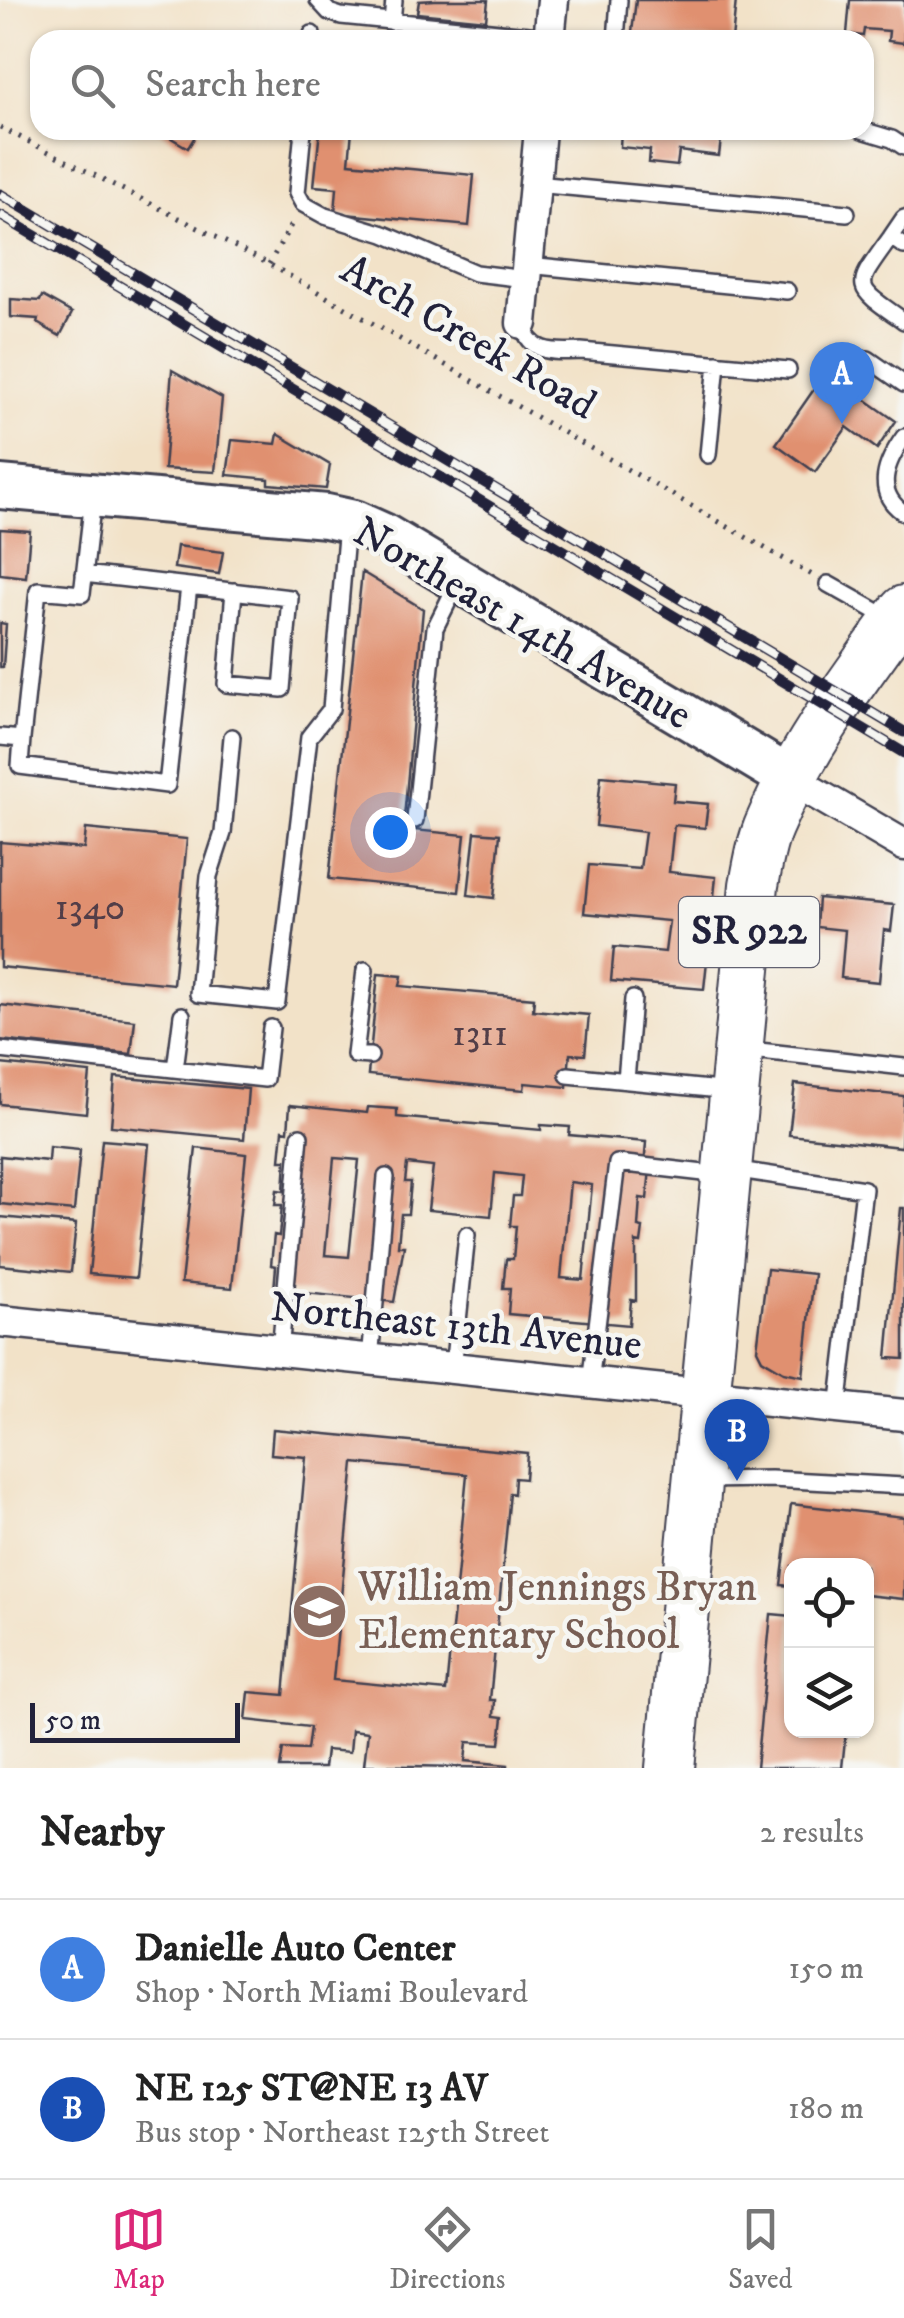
<!DOCTYPE html>
<html lang="en">
<head>
<meta charset="utf-8">
<style>
  body { margin:0; font-family:"IM FELL DW Pica",serif; background:#f2f2f2; color:#222 }
  .controls { position:absolute; right:30px; bottom:30px; display:grid; overflow:hidden; border-radius:20px; box-shadow:0 2px 8px #0004 }
  .controls button { width:90px; height:90px; display:grid; place-items:center; padding:0; border:0; border-bottom:2px solid #e0e0e0; background:#fff; color:#222; font:50px sans-serif }
  .scale { position:absolute; left:30px; bottom:25px; width:210px; box-sizing:border-box; padding-left:10px; border:5px solid #22223b; border-top:0; font-size:28px; line-height:35px; white-space:nowrap; color:#22223b; -webkit-text-stroke:8px #f6f6f2; paint-order:stroke }
  .you { position:absolute; left:390px; top:832px; width:35px; height:35px; margin:-25px; border:8px solid #fff; border-radius:50%; background:#1a73e8; box-shadow:0 0 0 15px #1a73e833 }
  .badge { display:grid; place-items:center; width:65px; height:65px; border-radius:50%; background:#db2777; color:#fff; font-size:32px; font-weight:700 }
  .pin { position:absolute; translate:-50% -82px; filter:drop-shadow(0 2px 5px #0008) }
  .pin::after { content:''; position:absolute; top:52px; width:35px; height:30px; background:inherit; clip-path:polygon(0 0,100% 0,50% 100%) }
  .list { margin:0; padding:0; list-style:none }
  h2 { display:flex; justify-content:space-between; align-items:center; height:130px; margin:0; padding:0 40px; font-size:42px }
  h2 small { font-size:32px; font-weight:400; color:#767676 }
  .list li { display:grid; grid-template-columns:65px 1fr auto; gap:30px; align-items:center; box-sizing:border-box; height:140px; padding:0 40px; border-top:2px solid #e0e0e0 }
  .list b { display:block; font-size:38px; white-space:nowrap }
  .list p { margin:0; font-size:32px; white-space:nowrap; color:#767676 }
  .list em { font-size:32px; font-style:normal; color:#767676 }
  .icon { flex:none; width:55px; height:55px; fill:none; stroke:currentColor; stroke-width:2; stroke-linecap:round; stroke-linejoin:round }
  .map { position:relative; flex:none; width:904px; height:1768px; overflow:hidden }
  .search { position:absolute; background:#fff; box-shadow:0 2px 8px #0004; left:30px; right:30px; top:30px; height:110px; display:flex; align-items:center; gap:25px; box-sizing:border-box; padding:0 35px; border-radius:30px; color:#767676; font-size:38px }
  .sheet { height:410px; background:#fff }
  nav { display:flex; justify-content:space-around; align-items:center; box-sizing:border-box; height:140px; border-top:2px solid #e0e0e0; background:#fff; font-size:28px; color:#767676 }
  nav a { display:grid; justify-items:center; gap:5px }
  nav .on { color:#db2777 }
  .map>svg:first-child { display:block }
</style>
</head>
<body>
<div class="map">
<svg width="904" height="1768" viewBox="0 0 904 1768">
  <rect width="100%" height="100%" fill="#f6f6f2"/>
  <filter id="ink" filterUnits="userSpaceOnUse"><feTurbulence type="fractalNoise" baseFrequency=".01" numOctaves="2"/><feDisplacementMap in="SourceGraphic" scale="20" xChannelSelector="R" yChannelSelector="G"/><feConvolveMatrix kernelMatrix="1 2 1 2 8 2 1 2 1" color-interpolation-filters="sRGB"/></filter>
  <filter id="wash" filterUnits="userSpaceOnUse"><feTurbulence type="fractalNoise" baseFrequency=".0048" numOctaves="4" result="noise"/><feDisplacementMap in="SourceGraphic" scale="40" xChannelSelector="R" yChannelSelector="G"/><feGaussianBlur stdDeviation="2.25" result="paint"/><feColorMatrix in="noise" values="0 0 0 0 0 0 0 0 0 0 0 0 0 0 0 0 0 1.4 0 .05"/><feComposite in="paint" operator="in"/></filter>
  <g filter="url(#wash)">
    <rect width="100%" height="100%" fill="#f2e2c8"/>
    <g id="blocks">
      <path fill="#e09070" fill-rule="evenodd" d="M435 0H488L486 20 417 13 419 1Z
        M636 0H736L732 40H631Z
        M850 0H904V43L888 41 889 31 864 29 863 36 847 34Z
        M158 130H199L188 148Z
        M320 130H352L349 163 474 175 469 226 335 213 337 188 314 186Z
        M621 130H722L719 156 679 151 677 166 649 163 650 150 620 147Z
        M42 296 72 313 60 336 37 323 38 319 11 317V299L40 301Z
        M172 370 222 398 215 472 164 469Z
        M826 372 896 421 877 449 847 427 815 472 776 444Z
        M278 434 330 465 326 489 269 484V479L227 475 232 440 276 444Z
        M0 529 30 531 26 577 0 574Z
        M177 546 223 552 219 574 174 568Z
        M362 572 423 609 403 829 465 835 459 892 329 879Z
        M0 623 6 624 3 667H0Z
        M601 776 675 783 673 801 708 804 705 828 674 825 669 872 716 877 704 989 611 981 614 947 665 952 669 921 584 913 589 865 640 869 645 832 596 826Z
        M86 829 187 839 173 984 0 967V842L84 849Z
        M475 832 500 834 494 898 468 895Z
        M818 898 894 905 891 931 884 930 879 982 841 978 845 930 816 927Z
        M378 974 402 976 400 986 534 998 533 1010 589 1015 585 1055 570 1054 567 1087 525 1083 524 1090 368 1075Z
        M0 1005 135 1020 131 1054 0 1040Z
        M0 1064 90 1073 86 1113 0 1104Z
        M115 1077 248 1089 244 1139 111 1126Z
        M795 1084 904 1096 901 1147 789 1135Z
        M290 1105 367 1113 368 1107 397 1109V1117L541 1130V1125L570 1127 569 1135 646 1142 644 1169H650L647 1199 640 1198 638 1227 643 1228 641 1243 636 1242V1301L631 1300 629 1325 508 1314 510 1288H503L506 1259H513L516 1226H510L513 1196H520L522 1176 495 1173 491 1216 428 1210 433 1167 407 1164 405 1182H411L408 1214H401L398 1246H404L394 1302 274 1290 276 1266 271 1265 274 1235 279 1236 282 1205H275L277 1190 284 1191 286 1160H280L283 1130 288 1131ZM334 1158 359 1160 349 1257 325 1255ZM570 1182 592 1185 583 1280 561 1278Z
        M102 1140 149 1144 136 1278 89 1274Z
        M49 1147 80 1150 74 1211 0 1204V1156L48 1161Z
        M196 1148 246 1154 232 1288 181 1283Z
        M901 1208H904V1359L887 1358Z
        M0 1217 76 1224 71 1272 0 1265Z
        M767 1269 814 1274 803 1376 784 1372 762 1359 757 1349Z
        M273 1429 527 1453 525 1479 515 1478 514 1494 510 1493 490 1700H495L494 1716 503 1717 500 1744 467 1742 465 1761 508 1765V1768L364 1765 368 1732 352 1730 350 1752 326 1750 324 1768H280L283 1749 307 1750 310 1727 246 1720 249 1692 284 1695 306 1457 271 1454ZM354 1463 467 1474 446 1691 333 1680Z
        M791 1504 904 1517V1599L866 1595V1566H792V1586L781 1585Z
        M771 1614 792 1616V1730H846L842 1768H756Z"/>
    </g>
  </g>
  <g filter="url(#ink)">
    <use href="#blocks" fill-opacity="0" stroke="#413f50" stroke-width="2.5"/>
    <g fill="none" stroke-linecap="round" stroke-linejoin="round">
      <defs>
        <path id="lane" d="M318 0 329 12 341 16 549 37
          M392 22 394 0
          M312 40V34
          M616 40 619 0
          M303 130 297 193 303 204 325 216 384 234 475 273 526 279
          M862 130 892 139 904 147
          M535 184 847 213
          M904 218 891 237 904 246
          M891 237C854 289 851 284 904 321
          M528 265 787 291
          M522 323C530 355 554 352 581 351L788 370
          M868 359 904 384
          M904 437C886 462 873 492 904 513
          M708 455 717 363
          M828 584 892 620
          M189 586 290 598 282 689 226 684 234 591
          M0 737 22 739 38 590 82 594 93 499
          M232 737 223 833 209 876 198 994 277 1002 309 737 331 709 347 525
          M22 739 20 766 167 785 189 586 84 574
          M415 820 435 628 457 584
          M365 970 355 1055 370 1056
          M742 1049 904 1067
          M0 1050 265 1079 271 1028
          M175 1069 182 1015
          M568 1075 730 1091
          M626 1080 633 999
          M732 1169 864 1189 838 1409
          M280 1351 300 1136
          M370 1360 386 1177
          M453 1369 467 1235
          M590 1383 617 1163 721 1175
          M701 1480 771 1479 904 1486"/>
        <path id="street" d="M549 40 553 0
          M522 323 540 130
          M791 779 904 845
          M0 1321 904 1415"/>
        <path id="secondary" d="M0 487 326 516 354 522 383 535 791 779"/>
        <path id="primary" d="M670 1768 754 885C758 865 761 843 769 825 802 747 855 678 904 610"/>
      </defs>
      <use href="#lane" stroke="#413f50" stroke-width="20"/>
      <use href="#street" stroke="#413f50" stroke-width="35"/>
      <use href="#secondary" stroke="#413f50" stroke-width="48"/>
      <use href="#primary" stroke="#413f50" stroke-width="52"/>
      <path stroke="#413f50" stroke-width="5" stroke-dasharray="2.5 8" stroke-linecap="butt" d="M0 127 269 264 812 575
        M269 264 294 220"/>
      <use href="#lane" stroke="#fff" stroke-width="15"/>
      <use href="#street" stroke="#fff" stroke-width="30"/>
      <use href="#secondary" stroke="#fff" stroke-width="42"/>
      <use href="#primary" stroke="#fff" stroke-width="48"/>
      <defs>
        <path id="rail" d="M0 194 904 732
          M0 215 904 753"/>
      </defs>
      <use href="#rail" stroke="#22223b" stroke-width="11"/>
      <use href="#rail" stroke="#f6f6f2" stroke-width="8" stroke-dasharray="22" stroke-linecap="butt"/>
    </g>
  </g>
  <defs>
    <symbol id="school-disc" viewBox="-11 -11 22 22"><circle r="9.5" fill="#8d6e63" stroke="#f6f6f2"/><path d="M0-5L7-2L0 1L-7-2ZM-4 1L0 2.5L4 1V4Q0 6-4 4Z" fill="#fff"/></symbol>
  </defs>
  <g fill-rule="evenodd">
    <use href="#school-disc" x="288" y="1580" width="63" height="63"/>
  </g>
  <g text-anchor="middle" dominant-baseline="central" stroke-width="9" stroke-linejoin="round" paint-order="stroke">
    <g font-size="38" fill="#523e48">
      <text x="90" y="908">1340</text>
      <text x="480" y="1034">1311</text>
    </g>
    <rect fill="#f6f6f2" stroke="#626272" stroke-width="2.5" x="679" y="897" width="140" height="70" rx="8"/>
    <g font-size="40" font-weight="bold" fill="#22223b">
      <text x="749" y="932">SR 922</text>
    </g>
    <g font-size="42" fill="#22223b" stroke="#f6f6f2">
      <text transform="translate(468 338) rotate(30)">Arch Creek Road</text>
      <text transform="translate(522 624) rotate(30)">Northeast 14th Avenue</text>
      <text transform="translate(456 1327) rotate(6)">Northeast 13th Avenue</text>
    </g>
    <g font-size="42" fill="#785e54" stroke="#f6f6f2" text-anchor="start">
      <text x="358" y="1588">William Jennings Bryan<tspan x="358" dy="48">Elementary School</tspan></text>
    </g>
  </g>
</svg>
<div class="controls">
<button><svg class="icon" aria-label="locate" viewBox="0 0 24 24"><circle cx="12" cy="12" r="6"/><path d="M12 2v4M12 18v4M2 12h4M18 12h4"/></svg></button>
<button><svg class="icon" aria-label="layers" viewBox="0 0 24 24"><path d="M12 4l9 5-9 5-9-5zM3 14l9 5 9-5"/></svg></button>
</div>
<div class="scale">50 m</div>
<div class="you"></div>
<div class="pin badge" style="left:842px;top:424px;background:#3f7fe0">A</div>
<div class="pin badge" style="left:737px;top:1481px;background:#1a4fb4">B</div>
<div class="search"><svg class="icon" aria-label="search" viewBox="0 0 24 24"><circle cx="10" cy="10" r="6"/><path d="M15 15l6 6"/></svg>Search here</div>
</div>
<section class="sheet">
<h2>Nearby<small>2 results</small></h2>
<ul class="list">
<li><span class="badge" style="background:#3f7fe0">A</span><div><b>Danielle Auto Center</b><p>Shop · North Miami Boulevard</p></div><em>150 m</em></li>
<li><span class="badge" style="background:#1a4fb4">B</span><div><b>NE 125 ST@NE 13 AV</b><p>Bus stop · Northeast 125th Street</p></div><em>180 m</em></li>
</ul>
</section>
<nav>
<a class="on"><svg class="icon" aria-label="map" viewBox="0 0 24 24"><path d="M3 6l6-2 6 2 6-2v14l-6 2-6-2-6 2zM9 4v14M15 6v14"/></svg>Map</a>
<a><svg class="icon" aria-label="directions" viewBox="0 0 24 24"><path d="M12 3l9 9-9 9-9-9zM9 14v-3h6M13 9l2 2-2 2"/></svg>Directions</a>
<a><svg class="icon" aria-label="saved" viewBox="0 0 24 24"><path d="M7 4h10v16l-5-4-5 4z"/></svg>Saved</a>
</nav>
</body>
</html>
